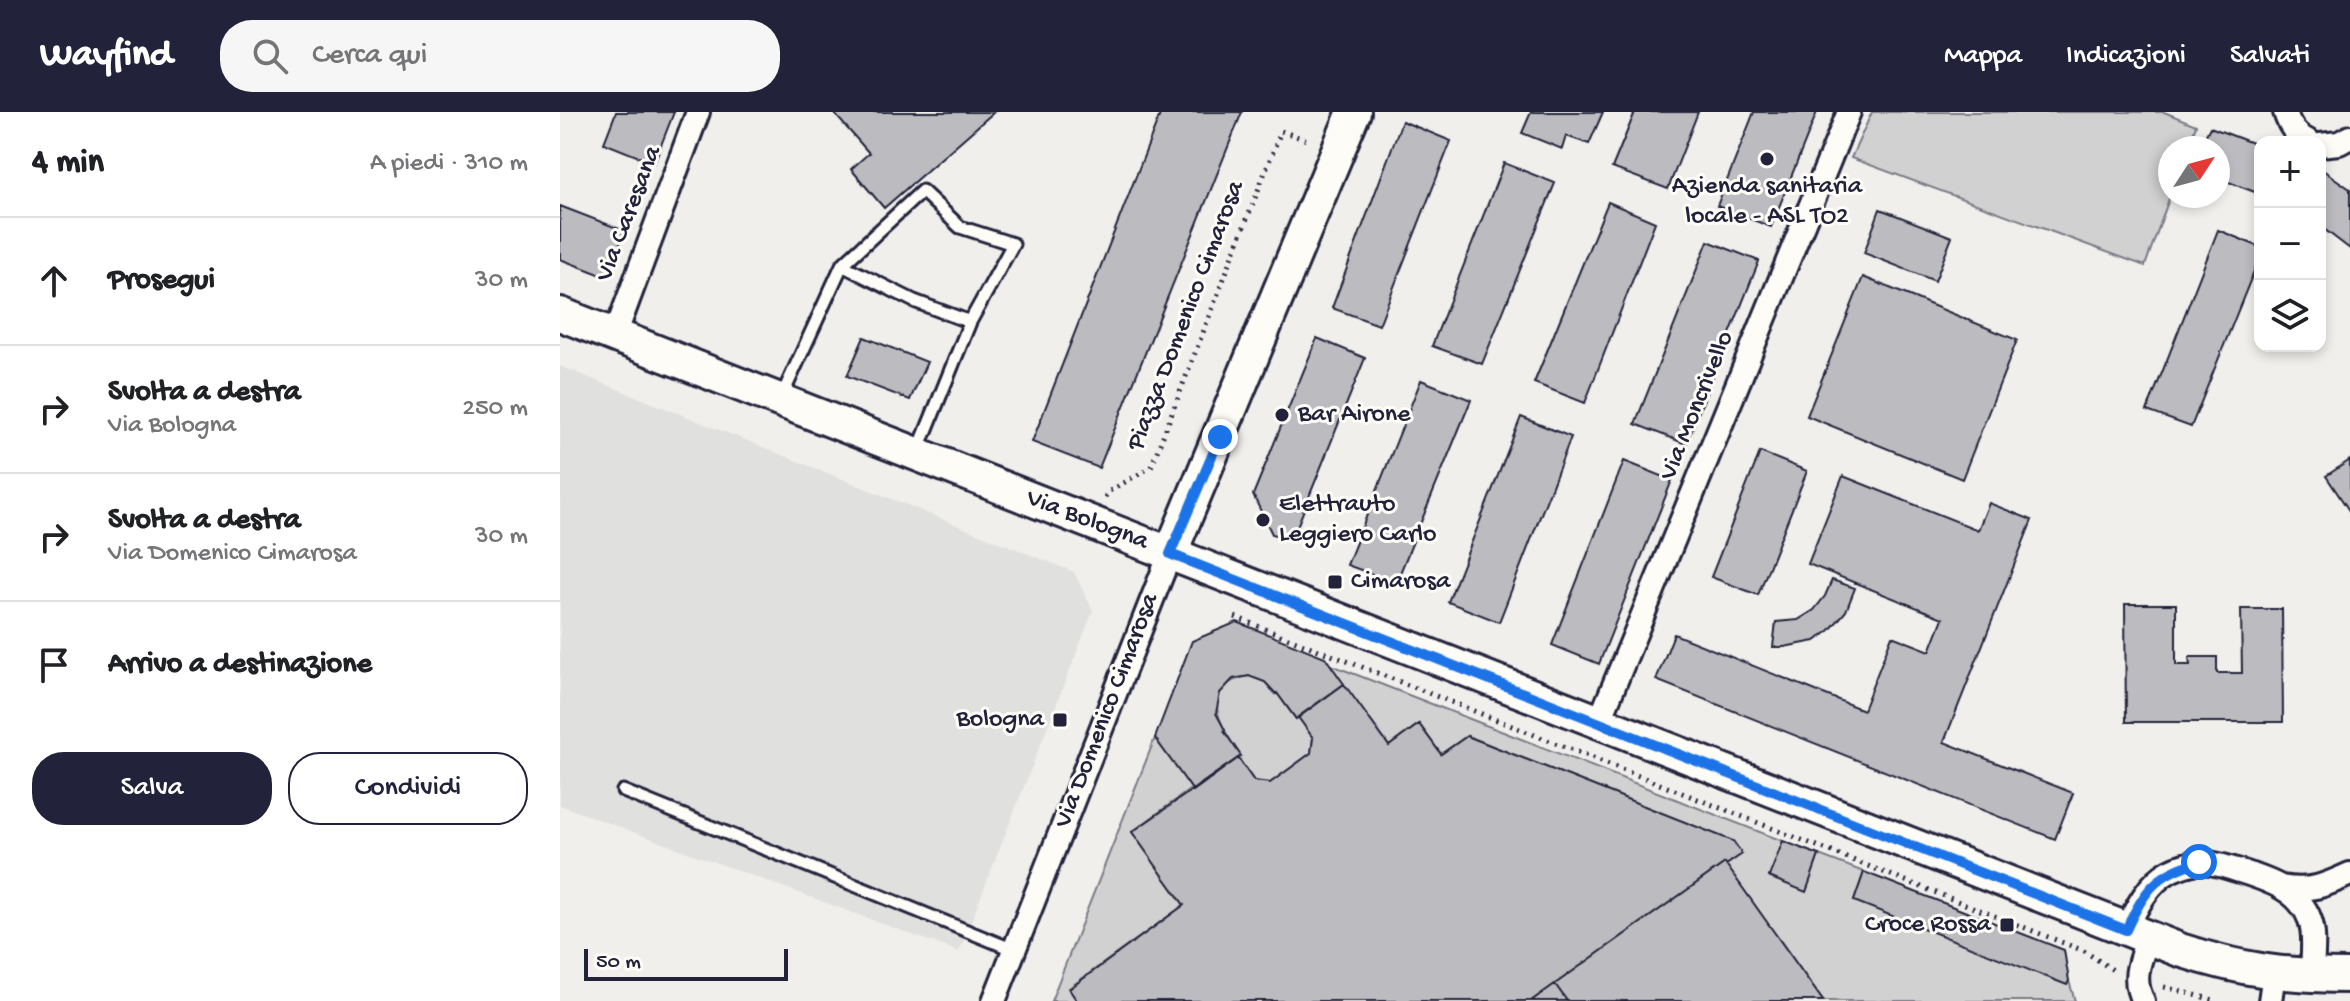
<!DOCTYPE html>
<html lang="it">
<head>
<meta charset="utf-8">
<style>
  body { margin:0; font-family:"Gochi Hand",sans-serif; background:#f6f6f6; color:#202124 }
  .controls { position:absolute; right:24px; top:24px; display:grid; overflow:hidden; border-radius:16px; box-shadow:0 4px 12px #0003 }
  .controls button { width:72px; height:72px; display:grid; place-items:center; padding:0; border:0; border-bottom:2px solid #e0e0e0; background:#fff; color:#202124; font:40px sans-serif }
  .compass { position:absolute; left:1598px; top:24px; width:72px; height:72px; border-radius:50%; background:#fff; box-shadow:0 4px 12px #0003; rotate:54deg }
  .scale { position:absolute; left:24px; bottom:20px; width:204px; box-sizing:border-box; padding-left:8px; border:4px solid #22223b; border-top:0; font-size:22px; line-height:28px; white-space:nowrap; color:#22223b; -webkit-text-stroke:6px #fdfcf7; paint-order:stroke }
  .stop { position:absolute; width:24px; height:24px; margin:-18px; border:6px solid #1a73e8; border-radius:50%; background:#fff }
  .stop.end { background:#1a73e8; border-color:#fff; box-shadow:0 2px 8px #0008 }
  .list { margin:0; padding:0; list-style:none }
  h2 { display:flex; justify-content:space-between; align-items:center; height:104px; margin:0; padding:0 32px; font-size:34px }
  h2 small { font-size:26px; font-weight:400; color:#757577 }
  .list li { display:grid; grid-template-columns:52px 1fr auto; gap:24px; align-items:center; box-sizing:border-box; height:128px; padding:0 32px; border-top:2px solid #e0e0e0 }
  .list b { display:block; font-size:30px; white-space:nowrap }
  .list p { margin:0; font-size:26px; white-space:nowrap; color:#757577 }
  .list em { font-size:26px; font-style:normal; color:#757577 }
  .actions { display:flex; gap:16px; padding:24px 32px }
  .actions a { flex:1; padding:18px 0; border:2px solid #22223b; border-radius:32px; text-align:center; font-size:28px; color:#22223b }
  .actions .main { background:#22223b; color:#fff }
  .icon { flex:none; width:44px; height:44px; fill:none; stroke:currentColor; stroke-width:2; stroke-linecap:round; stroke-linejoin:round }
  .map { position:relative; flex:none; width:1790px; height:889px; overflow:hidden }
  header { display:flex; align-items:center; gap:48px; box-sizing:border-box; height:112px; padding:0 40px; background:#22223b; color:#fff }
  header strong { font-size:38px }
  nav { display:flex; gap:44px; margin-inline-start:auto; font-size:28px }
  .search { width:560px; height:72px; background:#f6f6f6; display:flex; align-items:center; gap:20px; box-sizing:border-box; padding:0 28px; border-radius:32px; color:#757577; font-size:30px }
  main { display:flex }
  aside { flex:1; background:#fff }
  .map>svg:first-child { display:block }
</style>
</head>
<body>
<header>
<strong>Wayfind</strong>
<div class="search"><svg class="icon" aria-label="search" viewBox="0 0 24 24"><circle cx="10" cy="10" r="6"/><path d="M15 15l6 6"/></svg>Cerca qui</div>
<nav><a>Mappa</a><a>Indicazioni</a><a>Salvati</a></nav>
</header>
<main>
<aside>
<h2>4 min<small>A piedi · 310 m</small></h2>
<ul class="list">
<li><svg class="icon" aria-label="ahead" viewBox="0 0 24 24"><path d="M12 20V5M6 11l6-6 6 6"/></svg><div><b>Prosegui</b></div><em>30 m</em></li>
<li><svg class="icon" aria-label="right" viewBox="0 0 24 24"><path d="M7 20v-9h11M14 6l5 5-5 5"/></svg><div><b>Svolta a destra</b><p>Via Bologna</p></div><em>250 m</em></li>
<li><svg class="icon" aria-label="right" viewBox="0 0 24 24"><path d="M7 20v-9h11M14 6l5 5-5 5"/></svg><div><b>Svolta a destra</b><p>Via Domenico Cimarosa</p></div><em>30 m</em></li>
<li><svg class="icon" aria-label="arrive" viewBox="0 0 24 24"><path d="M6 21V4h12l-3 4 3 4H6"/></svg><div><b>Arrivo a destinazione</b></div></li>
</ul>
<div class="actions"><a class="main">Salva</a><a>Condividi</a></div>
</aside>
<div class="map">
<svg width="1790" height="889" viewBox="0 0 1790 889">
  <rect width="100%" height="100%" fill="#f0efec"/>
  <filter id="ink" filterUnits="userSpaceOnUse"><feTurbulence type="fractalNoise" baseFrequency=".0125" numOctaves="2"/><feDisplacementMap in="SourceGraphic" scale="16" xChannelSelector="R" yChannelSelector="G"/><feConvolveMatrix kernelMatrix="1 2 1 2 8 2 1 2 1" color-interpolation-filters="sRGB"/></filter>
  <g filter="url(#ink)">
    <path fill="#e0e0df" d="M0 254 514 460 533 499 399 840 0 693Z"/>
    <path fill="#d2d1d1" stroke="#7a7a86" stroke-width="2" d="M1312 0H1604L1636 13 1627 36H1610V84L1585 154 1291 46Z
      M769 552 1223 729 1210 766 1246 779 1259 743 1304 760 1294 789 1507 872 1509 869 1515 889H1263L1166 753 1182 742 1173 729 907 624 881 642 859 612 829 634Z
      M689 564 705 570 715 582 717 581 735 606 738 605 753 626 751 641 710 671 694 669 678 646 681 644C660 615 636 574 689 564Z
      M595 626 632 676 572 720 624 793 509 876 517 889H491Z"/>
    <path fill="#bcbcc0" stroke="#22223b" stroke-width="2" d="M56 0H114L94 51 44 31Z
      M273 0H434L324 96 291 57 309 41Z
      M601 0H682L539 356 472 330Z
      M971 0H1043L1029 32 1006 24 1002 37 962 21Z
      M1075 0H1138L1108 77 1052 56Z
      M1194 0H1257L1211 115 1157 94Z
      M842 9 891 29 819 213 772 196Z
      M1650 15 1700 34V82L1658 66V36H1639Z
      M944 51 995 71 922 252 872 234Z
      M1760 56 1790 77V137L1760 114V98L1763 92 1760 90Z
      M1048 90 1095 110 1025 291 974 271Z
      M0 94 65 119 47 165 0 147Z
      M1320 97 1392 125 1375 169 1304 141Z
      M1658 118 1700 135V144L1631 315 1587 299Z
      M1148 129 1199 149 1126 332 1075 312Z
      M1303 165 1457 228 1402 367 1247 304Z
      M304 225 367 250 350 288 287 264Z
      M757 226 805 246 732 427 712 422 693 383Z
      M861 268 911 288 836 471 787 453Z
      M961 305 1011 325 939 510 888 490Z
      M1200 340 1247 359 1198 483 1151 465Z
      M1790 348V400L1766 364Z
      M1064 349 1112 368 1039 552 992 533Z
      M1283 364 1418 418 1429 391 1472 408 1384 630 1513 681 1495 727 1096 568 1114 522 1303 598 1332 524 1370 539 1383 506 1248 452Z
      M1272 468 1295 476 1286 499 1270 518 1255 529 1224 535H1213L1216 510 1238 508 1254 498 1265 484Z
      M1565 492H1616V553H1630L1629 545H1657V561H1682L1681 497H1722L1723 610H1566Z
      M677 510 765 545 784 572 736 607 717 581 716 582 705 570 689 564 673 567 660 581 656 601 665 618 664 619 681 644 633 679 595 626 632 529Z
      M784 572 829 634 859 612 881 642 907 624 1173 729 1182 742 1166 753 1165 751 971 889H517L509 877 624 793 572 720 678 646 694 669 710 671 751 641 753 626 738 605Z
      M1223 729 1259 743 1246 780 1209 765Z
      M1165 751 1263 889H1007L995 872Z
      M1304 760 1504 838 1509 869 1507 873 1294 789Z
      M995 872 1007 889H971Z"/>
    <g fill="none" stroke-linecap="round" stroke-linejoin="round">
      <defs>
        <path id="lane" d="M222 284 282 153 362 79 400 115 453 132 410 210 354 189 282 153
          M358 339 410 210
          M63 679 454 838"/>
        <path id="street" d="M1725 0C1729 14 1736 24 1750 30
          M1760 33 1779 31 1790 25
          M55 223 138 0
          M1039 610 1289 0
          M1721 775C1750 780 1764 774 1790 762
          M1566 818C1576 796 1588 771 1610 759 1618 755 1630 751 1639 750 1650 750 1660 753 1670 756 1699 765 1739 775 1750 808 1756 824 1752 846 1752 863
          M434 889 610 442
          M1583 889C1571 867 1580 848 1588 826
          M1710 889 1714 861"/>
        <path id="secondary" d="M0 202 1620 838C1681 858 1726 864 1790 864
          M610 442 794 0"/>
      </defs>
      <use href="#lane" stroke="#22223b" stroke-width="17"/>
      <use href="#street" stroke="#22223b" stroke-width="28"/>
      <use href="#secondary" stroke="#22223b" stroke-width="38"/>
      <path stroke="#22223b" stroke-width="5" stroke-dasharray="2 6" stroke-linecap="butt" d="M545 385 548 380 591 355 721 19 750 29
        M675 505 1524 839 1556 860
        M1604 875 1658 889"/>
      <use href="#lane" stroke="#fdfcf7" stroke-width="11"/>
      <use href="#street" stroke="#fdfcf7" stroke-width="22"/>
      <use href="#secondary" stroke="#fdfcf7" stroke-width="32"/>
    </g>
  </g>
  <g fill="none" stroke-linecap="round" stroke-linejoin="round" filter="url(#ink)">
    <path stroke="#1a73e8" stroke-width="10" d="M660 325 610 442 1566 818C1583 780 1597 760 1639 750"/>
  </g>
  <g fill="#22223b" stroke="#fdfcf7" stroke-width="3">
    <circle cx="1207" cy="47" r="8"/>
    <circle cx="722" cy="303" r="8"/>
    <circle cx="703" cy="408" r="8"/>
    <rect x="767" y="462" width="16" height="16" rx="4"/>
    <rect x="492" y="600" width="16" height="16" rx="4"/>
    <rect x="1439" y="805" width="16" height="16" rx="4"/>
  </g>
  <g text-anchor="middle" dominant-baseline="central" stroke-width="6" stroke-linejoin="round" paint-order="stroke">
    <g font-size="26" fill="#22223b" stroke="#fdfcf7" text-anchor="start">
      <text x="1207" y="75" text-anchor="middle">Azienda sanitaria<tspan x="1207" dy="30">locale - ASL TO2</tspan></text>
      <text x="738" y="303">Bar Airone</text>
      <text x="719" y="393">Elettrauto<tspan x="719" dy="30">Leggiero Carlo</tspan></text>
      <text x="791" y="470">Cimarosa</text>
      <text x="484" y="608" text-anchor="end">Bologna</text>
      <text x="1431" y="813" text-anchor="end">Croce Rossa</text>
    </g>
    <g font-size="26" fill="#22223b" stroke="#fdfcf7">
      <text transform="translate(70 102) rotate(-69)">Via Caresana</text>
      <text transform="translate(627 204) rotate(-69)">Piazza Domenico Cimarosa</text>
      <text transform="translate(1138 294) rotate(-68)">Via Moncrivello</text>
      <text transform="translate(527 409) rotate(21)">Via Bologna</text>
      <text transform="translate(548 599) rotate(-69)">Via Domenico Cimarosa</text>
    </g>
  </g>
</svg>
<div class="controls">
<button>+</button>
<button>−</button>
<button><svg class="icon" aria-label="layers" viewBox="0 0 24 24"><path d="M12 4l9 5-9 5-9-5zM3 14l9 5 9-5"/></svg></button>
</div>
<svg class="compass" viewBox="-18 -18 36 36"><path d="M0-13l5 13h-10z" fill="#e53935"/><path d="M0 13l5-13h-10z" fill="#757577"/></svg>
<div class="scale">50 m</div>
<div class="stop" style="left:1639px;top:750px"></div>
<div class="stop end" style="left:660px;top:325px"></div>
</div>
</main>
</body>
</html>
